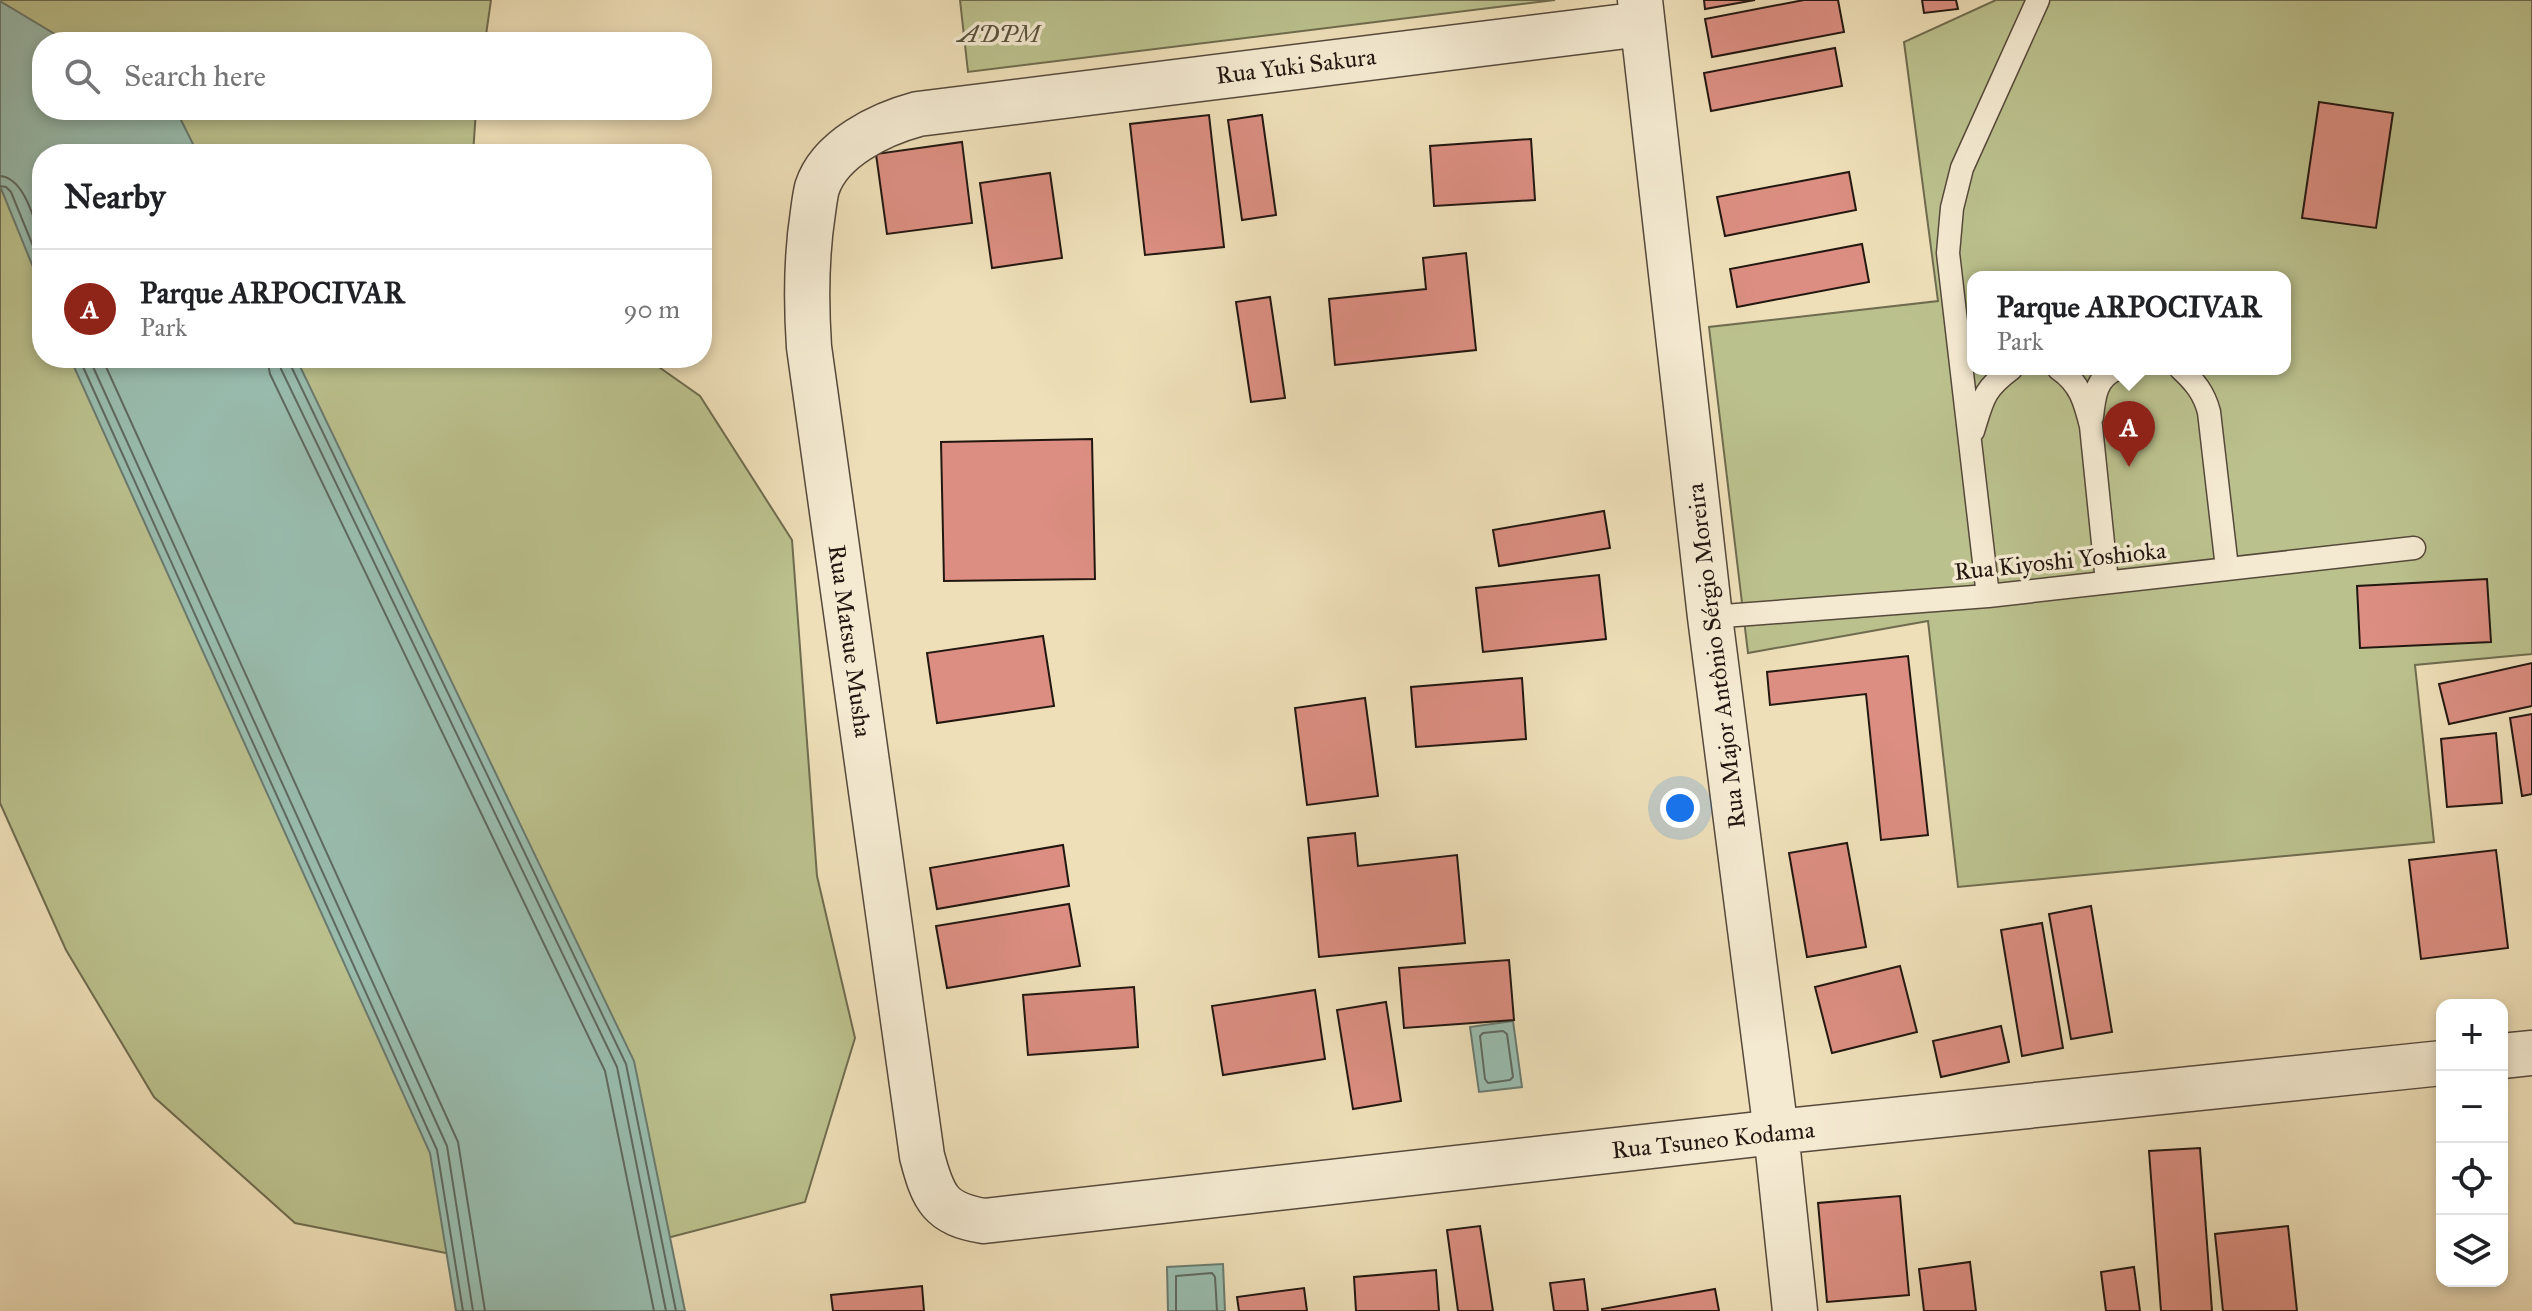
<!DOCTYPE html>
<html lang="en">
<head>
<meta charset="utf-8">
<style>
  body { margin:0; font-family:"IM FELL Great Primer",serif; background:#f2f2f2; color:#202124 }
  .controls { position:absolute; right:24px; bottom:24px; display:grid; overflow:hidden; border-radius:16px; box-shadow:0 4px 12px #0003 }
  .controls button { width:72px; height:72px; display:grid; place-items:center; padding:0; border:0; border-bottom:2px solid #e0e0e0; background:#fff; color:#202124; font:40px sans-serif }
  .you { position:absolute; left:1680px; top:808px; width:28px; height:28px; margin:-20px; border:6px solid #fff; border-radius:50%; background:#1a73e8; box-shadow:0 0 0 12px #1a73e833 }
  .badge { display:grid; place-items:center; width:52px; height:52px; border-radius:50%; background:#8f2418; color:#fff; font-size:26px; font-weight:700 }
  .pin { position:absolute; translate:-50% -66px; filter:drop-shadow(0 2px 4px #0008) }
  .pin::after { content:''; position:absolute; top:42px; width:28px; height:24px; background:inherit; clip-path:polygon(0 0,100% 0,50% 100%) }
  .popup { position:absolute; left:1967px; top:271px; width:324px; height:104px; box-sizing:border-box; display:grid; place-content:center; border-radius:16px; background:#fff; filter:drop-shadow(0 2px 6px #0005); font-size:26px; white-space:nowrap; color:#757577 }
  .popup b { font-size:30px; color:#202124 }
  .popup::after { content:''; position:absolute; left:50%; top:100%; margin-left:-16px; border:16px solid transparent; border-top-color:#fff }
  .list { margin:0; padding:0; list-style:none }
  h2 { display:flex; justify-content:space-between; align-items:center; height:104px; margin:0; padding:0 32px; font-size:34px }
  h2 small { font-size:26px; font-weight:400; color:#757577 }
  .list li { display:grid; grid-template-columns:52px 1fr auto; gap:24px; align-items:center; box-sizing:border-box; height:120px; padding:0 32px; border-top:2px solid #e0e0e0 }
  .list b { display:block; font-size:30px; white-space:nowrap }
  .list p { margin:0; font-size:26px; white-space:nowrap; color:#757577 }
  .list em { font-size:26px; font-style:normal; color:#757577 }
  .icon { flex:none; width:44px; height:44px; fill:none; stroke:currentColor; stroke-width:2; stroke-linecap:round; stroke-linejoin:round }
  .map { position:relative; flex:none; width:2532px; height:1311px; overflow:hidden }
  .search { position:absolute; background:#fff; box-shadow:0 4px 12px #0003; left:32px; top:32px; width:680px; height:88px; display:flex; align-items:center; gap:20px; box-sizing:border-box; padding:0 28px; border-radius:32px; color:#757577; font-size:30px }
  .panel { position:absolute; background:#fff; box-shadow:0 4px 12px #0003; left:32px; top:144px; width:680px; height:224px; border-radius:32px }
  .map>svg:first-child { display:block }
</style>
</head>
<body>
<div class="map">
<svg width="2532" height="1311" viewBox="0 0 2532 1311">
  <rect width="100%" height="100%" fill="#eedfb8"/>
  <filter id="stains"><feTurbulence type="fractalNoise" baseFrequency=".0025" numOctaves="4"/><feColorMatrix values="0 0 0 0 .2 0 0 0 0 .09 0 0 0 0 .02 0 0 0 .5 -.17"/></filter>
  <radialGradient id="worn" r=".72"><stop offset=".6" stop-color="#630" stop-opacity="0"/><stop offset="1" stop-color="#630" stop-opacity=".3"/></radialGradient>
  <path fill="#bbc18d" stroke="#6f6c4f" stroke-width="2" fill-rule="evenodd" d="M0 0H491L485 42H42V110H476L473 154H42V358H646L700 396 792 540 817 876 855 1038 805 1202 644 1244 471 1258 295 1223 154 1097 66 950 0 803Z
    M960 0H1555L968 72Z
    M1996 0H2532V654L2415 665 2434 842 1958 887 1928 621 1748 653 1709 327 1938 301 1904 42ZM1973 277H2285V369H1973Z"/>
  <path fill="#99bdaf" stroke="#6a7b70" stroke-width="2" d="M0 1 68 42H42V110H176L198 154H42V289L0 186Z
    M70 358H296L634 1061 685 1311H456L430 1153Z
    M1513 1021 1522 1087 1479 1092 1470 1027Z
    M1223 1264 1225 1311H1168L1167 1267Z"/>
  <g fill="none" stroke-linecap="round" stroke-linejoin="round">
    <path stroke="#5e6a60" stroke-width="2" d="M0 176C25 178 34 221 42 241
      M0 186 6 187 11 192 42 268
      M79 358 437 1150 463 1311
      M89 358 447 1146 473 1311
      M102 358 458 1142 485 1311
      M267 358 270 374 605 1071 654 1311
      M279 358 281 369 617 1067 666 1311
      M289 358 290 364 626 1064 676 1311
      M1503 1031 1507 1034 1513 1077 1510 1080 1488 1083 1485 1079 1480 1036 1483 1033Z
      M1176 1311V1276L1212 1273 1215 1277 1217 1311"/>
  </g>
  <path fill="#db8e81" stroke="#231711" stroke-width="2" d="M1704 0H1755L1705 9Z
    M1804 0H1838L1844 32 1712 57 1705 19Z
    M1922 0H1956L1958 9 1924 13Z
    M1835 48 1842 86 1711 111 1704 73Z
    M2319 102 2393 113 2376 228 2302 218Z
    M1209 115 1224 247 1145 255 1130 124Z
    M1262 115 1276 215 1242 220 1228 120Z
    M1531 139 1535 200 1434 206 1430 146Z
    M962 142 972 223 887 234 876 154Z
    M1849 172 1856 210 1725 236 1717 197Z
    M1050 173 1062 258 992 268 980 183Z
    M1862 244 1869 282 1737 307 1730 269Z
    M1466 253 1476 350 1335 365 1329 299 1426 289 1423 258Z
    M1270 297 1285 398 1251 402 1236 302Z
    M1092 439 1095 579 944 581 941 442Z
    M1604 511 1610 548 1499 566 1493 530Z
    M1599 575 1606 639 1483 652 1476 588Z
    M2487 579 2491 642 2360 648 2357 586Z
    M1043 636 1054 706 937 723 927 653Z
    M1908 656 1928 835 1881 840 1866 694 1770 705 1767 672Z
    M2532 663V706L2449 724 2439 684Z
    M1522 678 1526 739 1416 747 1411 687Z
    M1365 698 1378 796 1307 805 1295 708Z
    M2532 714V794L2522 796 2510 718Z
    M2496 733 2502 803 2447 807 2441 739Z
    M1355 833 1358 866 1457 855 1465 943 1319 957 1308 838Z
    M1847 843 1866 947 1807 957 1789 853Z
    M1063 845 1069 886 937 909 930 868Z
    M2496 850 2508 948 2421 959 2409 860Z
    M1069 904 1080 966 947 988 936 926Z
    M2091 906 2112 1032 2071 1039 2049 914Z
    M2042 923 2063 1048 2022 1056 2001 930Z
    M1509 960 1514 1020 1404 1028 1399 968Z
    M1900 966 1917 1032 1832 1053 1815 987Z
    M1134 987 1138 1047 1028 1055 1023 995Z
    M1315 990 1325 1059 1223 1075 1212 1006Z
    M1386 1002 1401 1101 1353 1109 1337 1010Z
    M2001 1026 2009 1062 1941 1077 1933 1041Z
    M2200 1148 2212 1311H2161L2149 1151Z
    M1900 1196 1909 1295 1827 1302 1818 1203Z
    M1480 1226 1493 1311H1458L1447 1230Z
    M2288 1226 2297 1311H2223L2215 1234Z
    M1970 1262 1976 1311H1924L1919 1269Z
    M2134 1267 2140 1311H2106L2101 1272Z
    M1436 1270 1439 1311H1356L1354 1277Z
    M1584 1279 1588 1311H1554L1550 1283Z
    M922 1286 924 1311H833L831 1295Z
    M1304 1288 1307 1311H1239L1237 1297Z
    M1715 1289 1719 1311H1602V1309Z"/>
  <g fill="none" stroke-linecap="round" stroke-linejoin="round">
    <defs>
      <path id="service" d="M2059 369C2080 383 2085 402 2091 426L2107 582
        M2181 369C2195 382 2204 393 2209 412L2227 568
        M2092 417C2094 397 2096 377 2117 369
        M1973 431C1983 399 1983 390 2011 369
        M1988 596 1948 253 1952 208 1962 168 2038 0
        M1710 617 1988 596 2414 548"/>
      <path id="minor" d="M1640 0 1710 617 1776 1132 1795 1311
        M1642 24 918 114C881 124 830 148 817 188 815 196 814 205 813 212 806 257 806 302 809 347L922 1156C933 1198 940 1214 984 1221L1776 1132 2442 1063
        M2502 1056 2532 1053"/>
    </defs>
    <use href="#service" stroke="#56493b" stroke-width="25"/>
    <use href="#minor" stroke="#56493b" stroke-width="47"/>
    <use href="#service" stroke="#f4ead1" stroke-width="22"/>
    <use href="#minor" stroke="#f4ead1" stroke-width="44"/>
  </g>
  <g text-anchor="middle" dominant-baseline="central" stroke-width="7" stroke-linejoin="round" paint-order="stroke">
    <g font-size="24" font-style="italic" fill="#58523c" stroke="#f4ead1">
      <text x="999" y="34">ADPM</text>
    </g>
    <g font-size="24" fill="#231711" stroke="#f4ead1">
      <text transform="translate(1296 66) rotate(-7)">Rua Yuki Sakura</text>
      <text transform="translate(2060 561) rotate(-6)">Rua Kiyoshi Yoshioka</text>
      <text transform="translate(850 641) rotate(82)">Rua Matsue Musha</text>
      <text transform="translate(1716 656) rotate(-97)">Rua Major Antônio Sérgio Moreira</text>
      <text transform="translate(1713 1140) rotate(-6)">Rua Tsuneo Kodama</text>
    </g>
  </g>
  <rect width="100%" height="100%" filter="url(#stains)"/>
  <rect width="100%" height="100%" fill="url(#worn)"/>
</svg>
<div class="controls">
<button>+</button>
<button>−</button>
<button><svg class="icon" aria-label="locate" viewBox="0 0 24 24"><circle cx="12" cy="12" r="6"/><path d="M12 2v4M12 18v4M2 12h4M18 12h4"/></svg></button>
<button><svg class="icon" aria-label="layers" viewBox="0 0 24 24"><path d="M12 4l9 5-9 5-9-5zM3 14l9 5 9-5"/></svg></button>
</div>
<div class="you"></div>
<div class="pin badge" style="left:2129px;top:467px">A</div>
<div class="popup"><b>Parque ARPOCIVAR</b>Park</div>
<div class="search"><svg class="icon" aria-label="search" viewBox="0 0 24 24"><circle cx="10" cy="10" r="6"/><path d="M15 15l6 6"/></svg>Search here</div>
<section class="panel">
<h2>Nearby<small></small></h2>
<ul class="list">
<li><span class="badge">A</span><div><b>Parque ARPOCIVAR</b><p>Park</p></div><em>90 m</em></li>
</ul>
</section>
</div>
</body>
</html>
